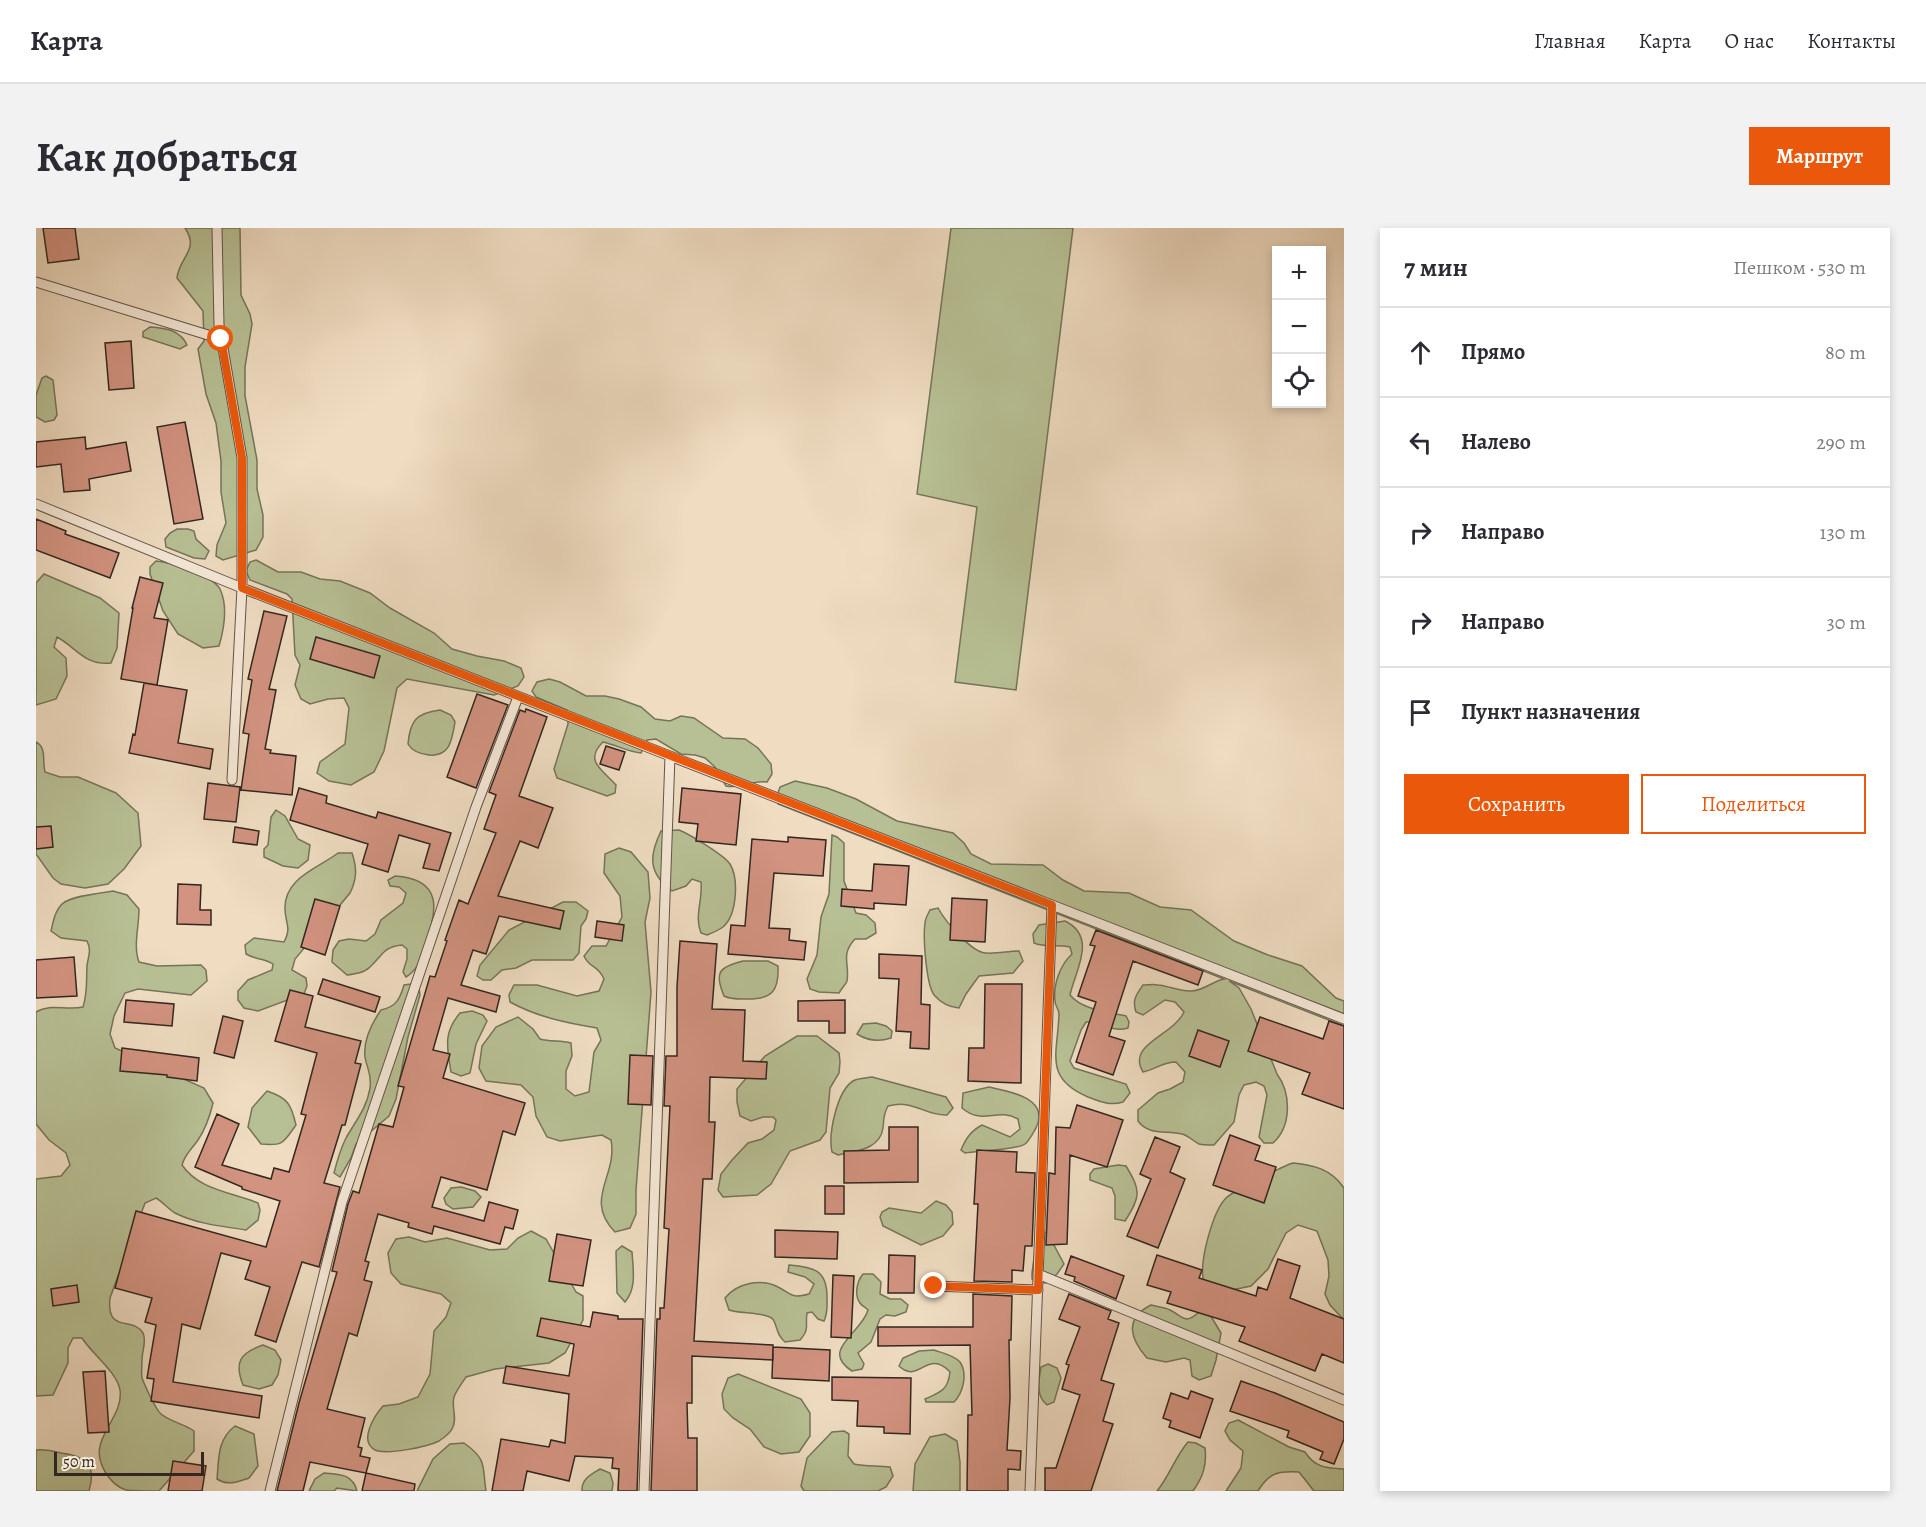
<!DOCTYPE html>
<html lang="ru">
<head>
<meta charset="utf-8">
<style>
  body { margin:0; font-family:Alegreya,serif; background:#f2f2f3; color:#2b2b33 }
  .controls { position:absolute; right:18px; top:18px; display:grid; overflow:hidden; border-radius:0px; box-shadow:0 3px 9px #0003 }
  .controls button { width:54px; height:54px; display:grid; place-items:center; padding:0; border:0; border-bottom:2px solid #e1e1e2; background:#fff; color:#2b2b33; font:30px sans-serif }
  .scale { position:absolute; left:18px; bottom:15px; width:150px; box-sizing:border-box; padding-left:6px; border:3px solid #332721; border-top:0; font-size:16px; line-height:21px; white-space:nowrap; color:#332721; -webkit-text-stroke:4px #f5e8d7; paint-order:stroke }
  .stop { position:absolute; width:18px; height:18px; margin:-14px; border:4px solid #ea580c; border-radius:50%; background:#fff }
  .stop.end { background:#ea580c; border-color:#fff; box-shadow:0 2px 6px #0008 }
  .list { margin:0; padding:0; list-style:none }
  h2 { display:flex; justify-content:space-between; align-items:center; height:78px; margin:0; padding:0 24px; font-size:26px }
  h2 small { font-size:20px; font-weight:400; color:#7c7c81 }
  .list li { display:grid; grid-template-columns:39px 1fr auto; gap:18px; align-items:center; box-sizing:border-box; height:90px; padding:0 24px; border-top:2px solid #e1e1e2 }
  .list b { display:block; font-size:22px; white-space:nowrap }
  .list em { font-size:20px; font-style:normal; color:#7c7c81 }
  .actions { display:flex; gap:12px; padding:18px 24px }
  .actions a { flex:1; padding:14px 0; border:2px solid #ea580c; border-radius:0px; text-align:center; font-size:21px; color:#ea580c }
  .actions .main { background:#ea580c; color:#fff }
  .icon { flex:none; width:33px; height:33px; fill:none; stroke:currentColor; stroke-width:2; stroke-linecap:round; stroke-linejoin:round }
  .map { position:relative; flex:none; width:1308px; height:1263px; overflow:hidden; border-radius:0px }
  header { display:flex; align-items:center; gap:36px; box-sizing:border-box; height:84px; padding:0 30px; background:#fff; border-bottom:2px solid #e1e1e2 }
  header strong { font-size:28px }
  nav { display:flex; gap:33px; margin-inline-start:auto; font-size:21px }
  .intro { display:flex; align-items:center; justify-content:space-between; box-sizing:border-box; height:144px; padding:0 36px }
  h1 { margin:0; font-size:42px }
  .button { padding:15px 27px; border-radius:0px; background:#ea580c; color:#fff; font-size:21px; font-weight:700 }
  main { display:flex; gap:36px; padding:0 36px }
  aside { flex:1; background:#fff; border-radius:0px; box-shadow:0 3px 9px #0003 }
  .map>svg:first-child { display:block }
</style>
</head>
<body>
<header>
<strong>Карта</strong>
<nav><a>Главная</a><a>Карта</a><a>О нас</a><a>Контакты</a></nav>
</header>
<div class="intro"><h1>Как добраться</h1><a class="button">Маршрут</a></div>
<main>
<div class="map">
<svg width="1308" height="1263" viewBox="0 0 1308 1263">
  <rect width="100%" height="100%" fill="#efdcc1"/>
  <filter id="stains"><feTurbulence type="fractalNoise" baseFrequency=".00333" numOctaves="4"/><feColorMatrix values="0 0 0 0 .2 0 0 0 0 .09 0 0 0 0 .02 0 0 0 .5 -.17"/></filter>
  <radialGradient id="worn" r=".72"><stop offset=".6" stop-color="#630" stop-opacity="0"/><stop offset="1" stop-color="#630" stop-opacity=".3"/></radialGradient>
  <path fill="#b7c094" stroke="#75745a" stroke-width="1.5" d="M149 0H204L205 67 214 86 216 96 209 139V168L221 232V261L227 287V309L220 322 187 332 180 328 181 317 190 295 185 264V233L180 195 170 166 162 121 168 113 167 83 141 50C143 29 164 22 149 0Z
    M915 0H1037L980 462 919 454 941 279 881 266Z
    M114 99C130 100 144 102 151 117L144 121 107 109V104Z
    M10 148 17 152 21 187 18 192 9 194 0 189V167L6 150Z
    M141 301H152L158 303 160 311 173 323 169 331 158 330 130 319 129 311 134 305Z
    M220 332 242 344H265L284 351 304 353 334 365 354 380 398 405 416 421 441 428 468 433 485 440 488 449 482 458 458 467 371 451 361 460 348 523 338 544 315 557 293 553 281 545 284 534 309 516 313 480 308 470 292 471 274 476 265 471 259 457 264 437 259 427 256 371 251 366 214 352 210 343 214 334Z
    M120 333C135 334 177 348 184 361 192 378 188 401 183 418L167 420 142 406 127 383 114 346V339Z
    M8 346 64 370 83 385 81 420 75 435C49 438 41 420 21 409L18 419 30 430 31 448 20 471 0 477V355Z
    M513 451 524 454 550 468H569L583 471 605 479 619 491 634 493 645 488 658 490 687 510 709 511 722 520 735 536 736 546 731 554C715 552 704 561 690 558L679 539 669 530 659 527 645 526 620 511 611 512 605 525C593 524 580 517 567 514 547 533 568 543 580 557L579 565 571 568 521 550 518 541 532 496 531 482 500 469 496 463 501 454Z
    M404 482 415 487 419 494C416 512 414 529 393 527 384 526 376 523 372 516 374 493 380 485 404 482Z
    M0 514C11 520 6 532 9 544L24 549H42L80 565 102 585 105 618 88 641 72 656 49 660 25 656 17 650 0 626Z
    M759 553 791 560 820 571 861 593 917 605 928 615 935 626 955 636 1007 637 1027 652 1048 663 1093 665 1124 679 1155 682 1198 713 1232 727 1266 738 1300 770 1308 773V798L1193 753 1203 760 1215 781 1241 846C1255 865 1256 898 1237 915H1228L1223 909 1231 867 1228 858 1220 854 1208 857 1203 867 1198 894 1178 917C1173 917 1167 917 1163 916 1157 913 1153 908 1146 906 1130 902 1113 908 1102 893V882L1122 865 1134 861 1147 854 1149 844 1140 834C1126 834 1121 841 1107 844 1090 816 1137 808 1148 784L1139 774 1129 772 1107 787 1100 784C1096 772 1100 767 1107 757 1112 757 1118 756 1122 757 1134 758 1144 764 1156 763 1169 762 1177 753 1188 751L742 576 740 570 744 559Z
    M240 582 249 588 262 611 274 617 272 632 262 640 247 638 228 629V621L232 617 235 589Z
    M643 602C653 606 688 627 694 636 703 651 701 687 687 699 683 702 676 705 671 707L665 705C658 688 667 672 665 654L656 651 650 658 636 663C612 645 613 628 625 603Z
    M796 607 801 609 808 615V653L820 685 830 687 839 695 840 705 830 711H819C804 727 814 736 811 753 810 756 805 761 803 765L783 764 774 761 771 751 781 727 785 689 793 666Z
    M583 620 595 624 612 644 614 670 609 694 615 764 600 962V986L594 1000 579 1004C547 971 582 948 575 912L566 907 524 913 511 909 500 888 497 869 485 857 450 853 443 840 446 818 460 799 482 789 497 801 504 811C515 814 524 812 535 815L536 828 530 843V861L539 868 553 864 558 824 565 812 561 800C531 795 501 789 474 774L473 767 478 757H501L541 768 563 763 568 751C562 737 553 740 548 728L556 718H570L586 689 584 668 568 645 569 626Z
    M302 625H316C321 640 321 651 314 665L259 731 256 742 270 750 271 758 268 766 222 783 208 780 202 772V763L212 752 236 742 237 736C228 730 220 732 210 726L209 717 218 710 248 714C256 699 249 695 249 681 248 650 281 641 302 625Z
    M359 648C407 651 402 682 389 717 385 730 382 742 370 749L367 744 371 731V721L366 717C347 719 347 727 334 739 328 745 319 746 311 747L296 734 297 722 303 713 313 711 330 713 339 706 345 692 367 675 370 665 363 659 354 658 352 652Z
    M77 663 91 667 103 681C103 699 97 718 103 734L121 738 165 737 170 742 171 753 155 767 102 761 89 765 78 788 74 806 79 820 168 860 177 875C174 888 170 900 162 912 156 921 149 926 146 937 163 962 195 964 222 975L224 982 222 992 210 1002C185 998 161 996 139 985 132 981 127 974 120 970L109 975 74 1070C70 1106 97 1088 107 1105 111 1113 106 1122 106 1132 106 1137 105 1144 106 1150 109 1158 120 1182 125 1186 135 1194 148 1196 158 1203V1223L123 1263C113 1263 99 1263 90 1262 74 1257 60 1235 64 1218 68 1199 87 1183 84 1162 81 1144 56 1126 46 1110H37L32 1120V1135L17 1167 0 1168V951L25 948 34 937 30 925 13 912 0 896V784C14 775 31 783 47 779 52 763 50 754 51 738 52 728 56 723 51 713L25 710 15 703C17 694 19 683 26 676 34 668 65 665 77 663Z
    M527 674H540L552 683 550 691 545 698 543 725 537 732H496L480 740 466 742 455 752H447L441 748 444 737 473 702Z
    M902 680C909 693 936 725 950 725 961 726 972 723 983 723L987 733 977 745 943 748 930 766 923 780C913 779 906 776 899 768 890 759 887 709 889 695 889 691 892 686 894 682Z
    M1029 693C1062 709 1039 743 1034 767 1046 782 1073 784 1090 788L1093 794 1092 800C1074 805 1066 793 1050 794L1045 802 1034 833 1038 840 1090 856 1094 865 1087 874C1074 878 1065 874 1052 869 1007 850 1022 825 1023 786 1023 781 1019 778 1019 773 1017 757 1024 737 1036 726L1034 719C1022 716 1009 720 998 715L997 706 1003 697Z
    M707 733H732L742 738C743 762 737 771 712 771 704 771 696 772 688 768 678 744 683 739 707 733Z
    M375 756 383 760 384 767 372 809 360 871 353 888 320 916 315 930 304 949 298 945C301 933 305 920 310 910 319 894 331 880 334 860 336 846 331 841 329 829 327 812 336 795 345 782 360 779 364 771 368 757Z
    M436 783 447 787 451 793 440 816 434 845 425 848 415 844C411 819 407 805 424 785Z
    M840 795 850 798 856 803 855 810C843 814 832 813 821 806L827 796Z
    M761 808H781L803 825 804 834 803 845 794 860 790 904 784 912 754 923 735 956 721 967 687 969 682 962 685 946 696 932 712 915 726 911 738 902 740 892 737 889H727L715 893 704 888 701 874V861L729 828Z
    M836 849 910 869 917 880 911 887C888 888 879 871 852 878 847 887 848 891 847 900 844 922 819 923 802 927L796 924C792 906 801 863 817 853 822 850 831 850 836 849Z
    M953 859C972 863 1015 870 1000 900 997 905 993 913 989 916 981 922 941 923 929 925L925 922C930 910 935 903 946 897L974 909 984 901 982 891C961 879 947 898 926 880L927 865Z
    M231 863C252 870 255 876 260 897 247 915 248 918 225 916L212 899 216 880Z
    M1257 935C1278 937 1295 941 1308 960V1092L1294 1077 1289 1066 1293 1048 1292 1032 1281 1003 1262 997 1250 1005 1232 1041 1215 1058 1177 1066C1174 1062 1170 1058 1168 1054 1162 1036 1177 983 1190 970 1196 964 1249 937 1257 935Z
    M1082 937 1090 938C1105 963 1105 968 1089 993L1079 991V968L1076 960 1054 952V946L1058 941Z
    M425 959 439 963 445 969 437 979 417 981 410 976 408 970 415 960Z
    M900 973 910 977 916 984 917 996 907 1008 885 1017 847 998 844 989 846 984 853 980 885 985Z
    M495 1003 510 1011 540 1064 547 1068V1092L529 1125 513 1135 459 1141 430 1149C426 1155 420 1163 418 1169 415 1179 422 1191 416 1201 414 1205 406 1211 403 1213 391 1219 351 1227 339 1222 322 1213 339 1187 347 1178L363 1176 382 1169 394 1146 398 1103 410 1089 415 1075 405 1066 365 1056 355 1045 352 1025 360 1011 373 1009 389 1014 411 1010 454 1022 471 1021 482 1010Z
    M1011 1004 1028 1036 1021 1046 1010 1055 999 1054 996 1051V1045L1001 1007Z
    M586 1018 596 1024C597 1041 601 1060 589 1074L581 1065 580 1023Z
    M753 1037C778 1039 791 1042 791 1069 791 1078 792 1085 788 1093L782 1091 776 1084 771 1085C769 1098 774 1101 764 1112L749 1114C741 1107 742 1102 738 1093 735 1084 704 1086 693 1082L689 1070C701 1055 725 1050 742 1059 756 1066 754 1071 773 1066L778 1056 769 1049 752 1044Z
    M827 1046H837L845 1054 844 1066 854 1071H865L872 1077 870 1084 859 1088 850 1087 844 1091 835 1114 822 1125 828 1136 826 1141 816 1143C783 1122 826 1105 832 1082 829 1079 826 1078 824 1075 818 1067 821 1053 827 1046Z
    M1115 1077C1121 1079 1128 1079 1134 1082 1148 1089 1149 1097 1163 1084L1173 1085 1185 1105 1180 1132 1175 1148 1163 1152 1156 1148 1154 1132 1148 1130 1130 1134 1111 1130C1095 1112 1087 1091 1115 1077Z
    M227 1117 239 1122 245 1132 242 1147 236 1157 223 1161 207 1157C198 1134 204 1125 227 1117Z
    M898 1122C906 1125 918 1127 924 1134 932 1146 927 1165 918 1174H890L889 1171C905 1164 912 1162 914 1144 891 1120 883 1157 863 1138L867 1130 883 1123Z
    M1012 1136 1021 1140 1025 1150 1018 1174 1011 1177C999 1167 1003 1152 1005 1139Z
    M702 1146 765 1171 774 1185V1208L763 1224 745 1226 728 1219 714 1201 697 1190 688 1181 686 1166 692 1150Z
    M1202 1192 1253 1219 1269 1224C1279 1240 1291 1240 1308 1241V1263H1278L1263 1244C1243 1243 1233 1244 1222 1263H1190L1205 1240 1207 1223 1194 1212 1189 1203 1193 1195Z
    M199 1198 218 1206 222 1238 213 1250C201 1254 192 1258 181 1251 183 1230 181 1212 199 1198Z
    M808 1203 813 1206 812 1228 818 1236C831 1239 841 1237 854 1239L857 1248 850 1259 842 1263H768L765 1258 771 1230 796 1204Z
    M909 1206 921 1213 924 1234V1263H877L879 1236 894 1209Z
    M1152 1214 1160 1215 1169 1220C1171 1237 1167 1249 1157 1263H1121C1134 1247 1139 1229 1152 1214Z
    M428 1215C452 1232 446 1238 450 1263H381L397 1231 414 1216Z
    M0 1222C8 1221 17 1223 25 1225 49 1228 61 1236 53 1263H0Z
    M564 1241 574 1245 577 1255 576 1263H546C545 1251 556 1246 564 1241Z
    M288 1245C303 1246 317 1246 321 1263L301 1260 298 1263H273L279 1251Z"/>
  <path fill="#d29380" stroke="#332721" stroke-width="1.5" d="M7 0H39L43 31 12 35Z
    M95 113 98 160 73 162 69 115Z
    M149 194 167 291 138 296 121 199Z
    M49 209 50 221 90 214 95 243 53 251 54 262 28 264 25 236 0 239V214Z
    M0 291 30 303 29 306 83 325 74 350 0 322Z
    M104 349 127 355 118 390 132 392 121 457 85 451 97 380H96Z
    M228 383 251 388 233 461 240 462 229 521 235 522 234 525 260 528 256 567 205 562 213 506 207 505 216 452 212 451Z
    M280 409 344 428 338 450 274 431Z
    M108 455 151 462 142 515 177 521 174 541 93 525 97 506 99 507Z
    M441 466 472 477 440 560 411 549Z
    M490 481 511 489 483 568 517 580 502 620 484 613 462 668 528 683 524 701 463 688 450 726 437 722 425 757 464 768 460 784 412 770 397 822 414 826 407 850 489 875 479 907 467 903 451 962 405 949 396 979 448 993 453 974 482 982 477 1001 469 999 464 1016 398 998 396 1006 372 999 373 995 342 986 329 1033 333 1034 328 1052 336 1054 321 1108 313 1105 291 1181 329 1190 322 1219 326 1220 324 1228 334 1230 330 1245 379 1256 378 1263H326L330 1245 274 1234 267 1263H241L263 1175 301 1044 296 1043 312 976 317 963 323 965 343 896 357 899 368 859 362 858 394 748 399 749 411 713 409 712 423 672 432 676 460 605 448 601 460 567 453 564 484 482 489 484Z
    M570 518 589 524 583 542 564 536Z
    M172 555 204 559 200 594 168 591Z
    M263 560 291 568 290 575 340 590 342 584 415 605 403 643 387 640 394 616 363 607 352 644 326 636 332 616 254 592Z
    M646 560 705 566 700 617 660 613 662 596 643 594Z
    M15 598 17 619 0 621V599Z
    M199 599 223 603 221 617 197 614Z
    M752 609 790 612 787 648 738 645 733 700 754 701 753 712 770 714 768 732 692 726 695 697 709 698 716 611 752 614Z
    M838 636 873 638 870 677 838 675V681L805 678 806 661 836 663Z
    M142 656 165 657 164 682H175V697L141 696Z
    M916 670 951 672 949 714 914 712Z
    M279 671 304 678 289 727 265 719Z
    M561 693 588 697 586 713 559 709Z
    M1060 702 1167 743 1162 757 1097 733 1073 808 1089 813 1077 847 1040 834 1060 774 1042 768 1059 718 1054 717Z
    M644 713 681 716 676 781 709 782 707 833 731 834 730 851 674 849 673 894H679L676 951H667L658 1113 737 1117V1132L656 1128V1175H651L652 1210H661V1263H615L621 1091H624V1080H628L633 1001 628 1000 634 878H628L630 828H641V759Z
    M843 726 886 728 885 776 894 777 893 821 874 820 875 804 860 803 863 751 843 750Z
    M38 729 41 768 0 770V732Z
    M287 751 344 769 339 784 282 766Z
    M949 756H986L985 855 932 853 933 820H948Z
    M254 762 277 768 269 799 325 813 319 835 325 836 309 897H306L288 955 304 959 283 1039 266 1034 240 1114 219 1107 234 1059 209 1051 215 1033 185 1025 164 1101 146 1096 137 1154 226 1168 223 1190 115 1173 118 1151 111 1150 120 1097 109 1094 116 1070 79 1060 100 983 230 1019 244 973 206 961V959L159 939 181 886 203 896 186 937 235 951 238 940 253 944 270 887 265 886 281 825 239 813Z
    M90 772 138 776 136 798 88 794Z
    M809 772V805H793V793H762V773Z
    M187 788 207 793 198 830 178 825Z
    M1224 789 1287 811 1293 793 1308 798V881L1266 866 1274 845 1212 823Z
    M1162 802 1193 813 1184 839 1153 828Z
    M86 820 163 830 161 853 131 849V847L84 843Z
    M594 827 617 828 615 877 592 876Z
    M1041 877 1087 892 1071 939 1034 927 1031 1016 1010 1017 1013 945 1019 946 1020 899 1034 900Z
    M853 899H882V954L808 955V923L853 922Z
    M1194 907 1224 918 1219 932 1240 939 1228 975 1177 957Z
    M1119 909 1144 919 1134 944 1149 951 1122 1020 1091 1008 1115 951 1104 946Z
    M941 922 981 924 980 944 999 945 996 1018H989L987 1043 976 1042V1054L938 1053 942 976H938Z
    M789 958H808V986H789Z
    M739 1002 802 1004 801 1031 739 1029Z
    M521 1006 555 1012 547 1058 513 1053Z
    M853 1027 879 1028 878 1065H852Z
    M1121 1027 1166 1042 1163 1050 1220 1068 1222 1059 1231 1062 1242 1031 1264 1038 1254 1070 1308 1091V1135L1286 1126 1279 1143 1203 1113 1209 1099 1131 1075 1135 1064 1111 1057Z
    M1035 1028 1088 1048 1080 1071 1038 1053 1039 1049 1029 1046Z
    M797 1047 818 1048 815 1110 795 1109Z
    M41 1057 43 1074 17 1078 15 1061Z
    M937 1066 976 1068 975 1112H973L974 1170 971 1222 985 1223 984 1242 972 1241V1263H931L932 1187H936L934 1117 842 1118V1099H937Z
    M1033 1066 1075 1083 1072 1091 1083 1095 1065 1152 1078 1156 1067 1193 1077 1196 1055 1263H1009V1240H1020L1044 1167 1026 1161 1033 1137 1030 1136 1044 1099 1023 1091Z
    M557 1084 582 1088V1091H607L601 1263H582L583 1241 576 1240 577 1230 539 1228 533 1253 491 1243 487 1263H456L465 1211 513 1219 515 1212 529 1215 533 1166 467 1155 470 1138 533 1148 538 1116 501 1108 505 1090 554 1099Z
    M737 1119 794 1122 793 1153 736 1150Z
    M69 1143 73 1204 52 1205 47 1144Z
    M796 1149 875 1150 874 1206 848 1205V1199L821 1198 822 1173 796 1172Z
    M1205 1153 1239 1165 1308 1194V1211L1298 1236 1284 1231 1287 1224 1251 1209 1253 1203 1194 1183Z
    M1155 1163 1177 1171 1164 1210 1133 1199 1135 1193 1127 1190 1135 1165 1152 1171Z
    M137 1233 170 1238 166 1263H132Z"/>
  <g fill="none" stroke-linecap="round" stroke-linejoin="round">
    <defs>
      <path id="lane" d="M181 0 183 97 206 230V360L196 552
        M0 54 185 111
        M0 276 206 360 634 528 608 1263
        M634 528 1016 677
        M1002 1046 1308 1172
        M898 1058 1002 1062
        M234 1263 306 974 440 579 482 469
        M994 1263 1016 677 1308 791"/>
    </defs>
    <use href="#lane" stroke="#625449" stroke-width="11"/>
    <use href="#lane" stroke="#f5e8d7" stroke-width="9"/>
  </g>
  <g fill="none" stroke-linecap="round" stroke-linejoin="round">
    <path stroke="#ea580c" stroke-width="8" d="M185 111 206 230V360L1016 677 1002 1062 898 1058"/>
  </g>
  <rect width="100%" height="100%" filter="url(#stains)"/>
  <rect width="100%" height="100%" fill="url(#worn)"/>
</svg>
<div class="controls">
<button>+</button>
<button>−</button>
<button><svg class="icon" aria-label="locate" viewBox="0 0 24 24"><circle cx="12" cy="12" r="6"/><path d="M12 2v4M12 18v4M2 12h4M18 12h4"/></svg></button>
</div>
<div class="scale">50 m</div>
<div class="stop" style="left:185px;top:111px"></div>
<div class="stop end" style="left:898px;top:1058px"></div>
</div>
<aside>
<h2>7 мин<small>Пешком · 530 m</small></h2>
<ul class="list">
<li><svg class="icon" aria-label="ahead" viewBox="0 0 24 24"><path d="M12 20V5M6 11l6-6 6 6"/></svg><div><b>Прямо</b></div><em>80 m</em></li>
<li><svg class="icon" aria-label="left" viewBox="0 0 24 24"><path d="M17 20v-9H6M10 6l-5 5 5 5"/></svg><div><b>Налево</b></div><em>290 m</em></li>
<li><svg class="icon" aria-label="right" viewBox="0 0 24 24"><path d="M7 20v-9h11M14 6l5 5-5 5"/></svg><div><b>Направо</b></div><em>130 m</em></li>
<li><svg class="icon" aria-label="right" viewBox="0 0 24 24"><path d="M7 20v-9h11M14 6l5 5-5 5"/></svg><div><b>Направо</b></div><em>30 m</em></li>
<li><svg class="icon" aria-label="arrive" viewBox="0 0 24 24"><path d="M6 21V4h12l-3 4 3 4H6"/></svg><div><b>Пункт назначения</b></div></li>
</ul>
<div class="actions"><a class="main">Сохранить</a><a>Поделиться</a></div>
</aside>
</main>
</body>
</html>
